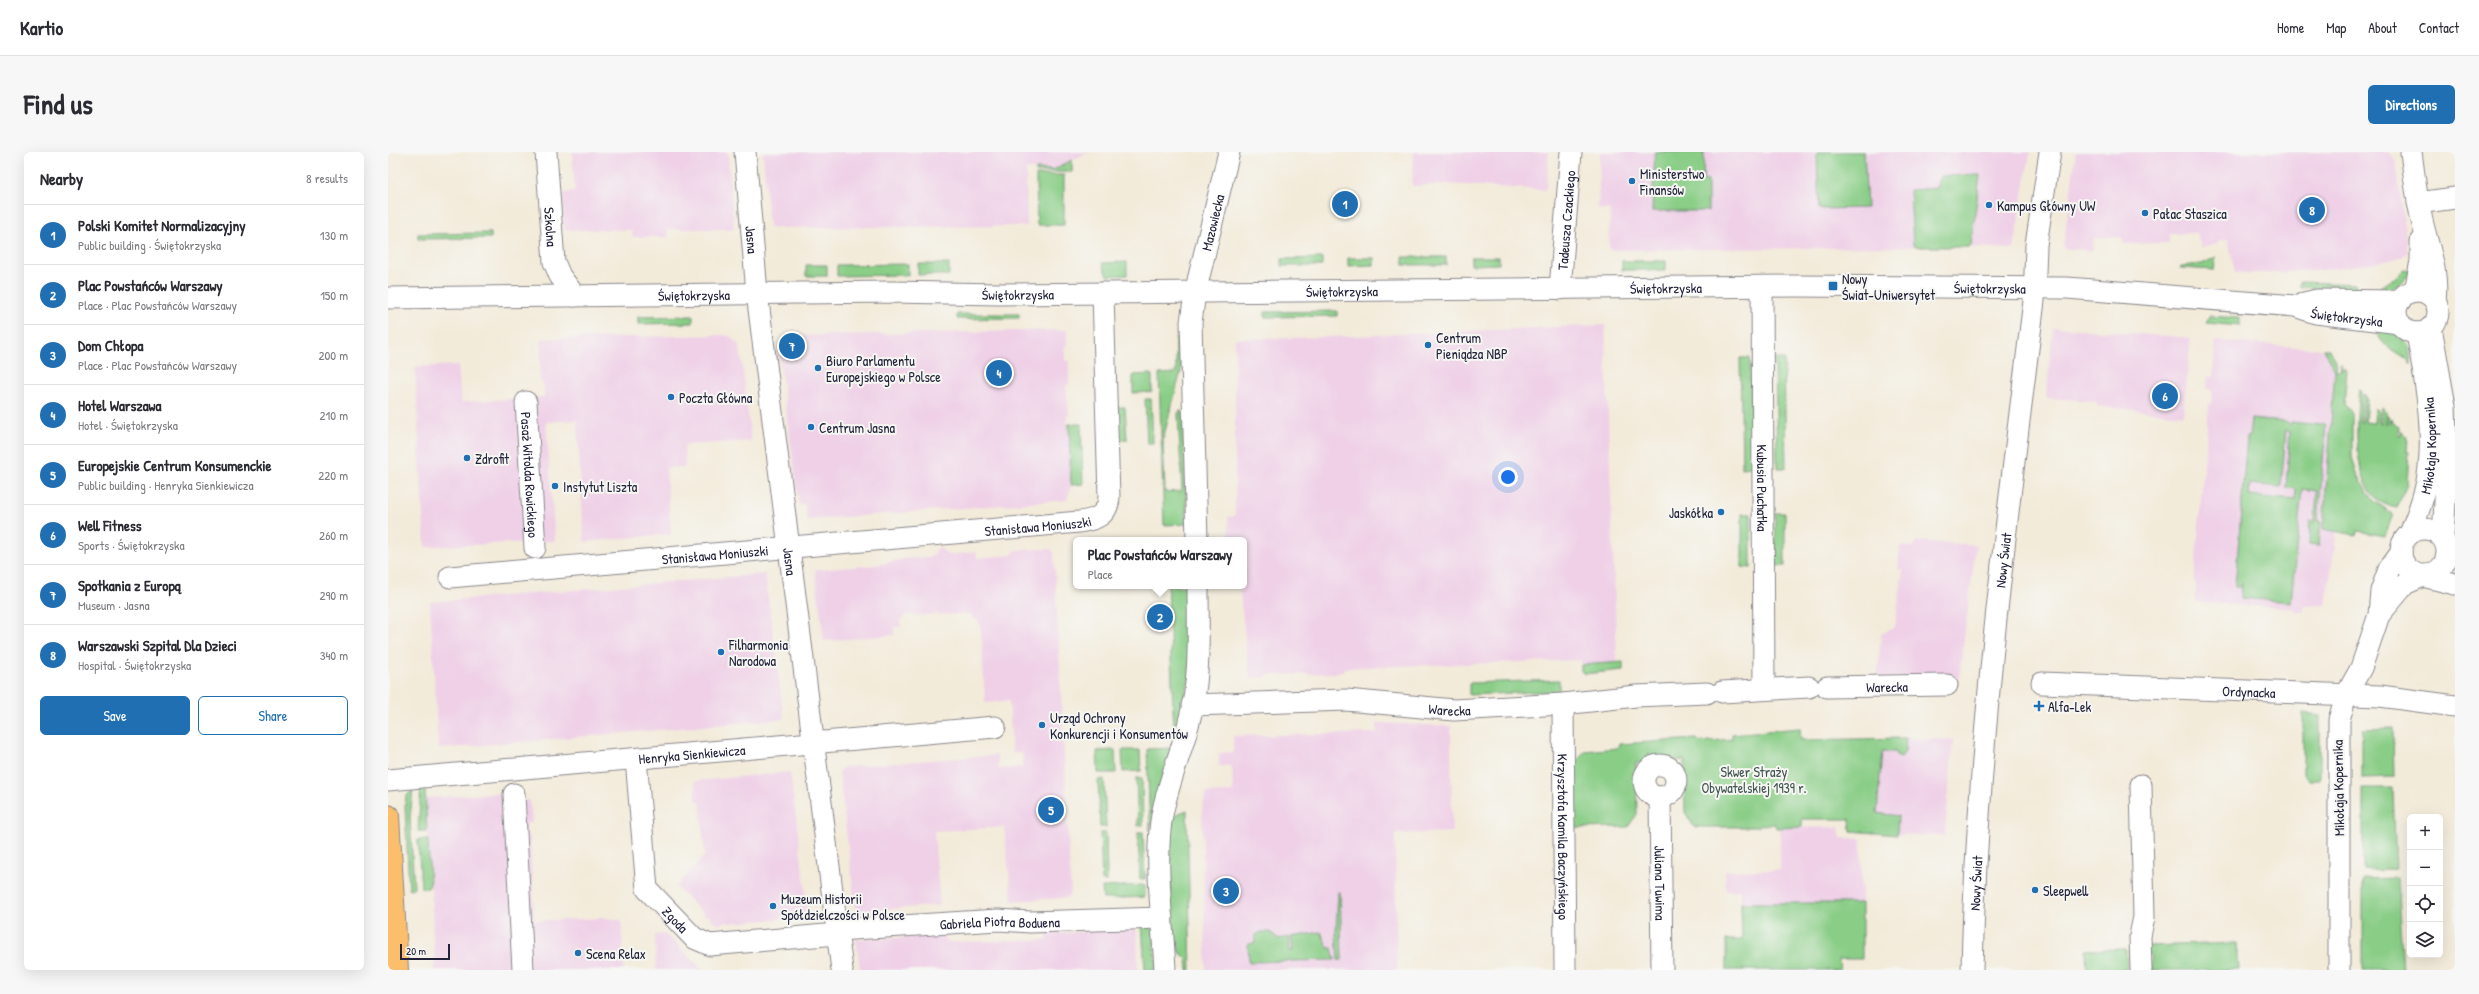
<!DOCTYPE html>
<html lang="en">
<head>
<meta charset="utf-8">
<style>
  body { margin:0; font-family:"Patrick Hand",sans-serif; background:#f7f7f7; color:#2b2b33 }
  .controls { position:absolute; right:12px; bottom:12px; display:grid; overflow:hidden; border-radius:6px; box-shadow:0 4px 16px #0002 }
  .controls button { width:36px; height:36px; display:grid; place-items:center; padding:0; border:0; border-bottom:1px solid #e1e1e2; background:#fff; color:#2b2b33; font:20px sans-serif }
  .scale { position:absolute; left:12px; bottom:10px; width:50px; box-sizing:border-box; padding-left:4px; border:2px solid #22223b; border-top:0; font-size:11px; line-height:14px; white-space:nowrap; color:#22223b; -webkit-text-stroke:3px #f6f6f2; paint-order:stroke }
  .you { position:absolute; left:1120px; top:325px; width:14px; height:14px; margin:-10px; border:3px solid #fff; border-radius:50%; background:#1a73e8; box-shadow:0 0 0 6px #1a73e833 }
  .badge { display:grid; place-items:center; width:26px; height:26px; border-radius:50%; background:#1f6fb2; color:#fff; font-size:13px; font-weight:700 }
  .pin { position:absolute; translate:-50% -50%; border:2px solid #fff; box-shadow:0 1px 4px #0006 }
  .popup { position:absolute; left:685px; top:385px; width:174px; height:52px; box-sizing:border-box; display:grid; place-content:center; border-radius:6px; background:#fff; filter:drop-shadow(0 1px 3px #0005); font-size:13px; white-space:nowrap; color:#7c7c81 }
  .popup b { font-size:15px; color:#2b2b33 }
  .popup::after { content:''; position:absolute; left:50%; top:100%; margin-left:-8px; border:8px solid transparent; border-top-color:#fff }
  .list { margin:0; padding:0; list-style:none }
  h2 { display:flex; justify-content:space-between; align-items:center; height:52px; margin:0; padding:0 16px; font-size:17px }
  h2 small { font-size:13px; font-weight:400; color:#7c7c81 }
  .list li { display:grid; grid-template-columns:26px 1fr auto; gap:12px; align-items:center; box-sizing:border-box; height:60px; padding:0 16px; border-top:1px solid #e1e1e2 }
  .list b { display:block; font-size:15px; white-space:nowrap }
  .list p { margin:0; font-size:13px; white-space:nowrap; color:#7c7c81 }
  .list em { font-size:13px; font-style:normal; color:#7c7c81 }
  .actions { display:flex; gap:8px; padding:12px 16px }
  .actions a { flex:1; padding:9px 0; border:1px solid #1f6fb2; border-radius:6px; text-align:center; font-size:14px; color:#1f6fb2 }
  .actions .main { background:#1f6fb2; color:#fff }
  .icon { flex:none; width:22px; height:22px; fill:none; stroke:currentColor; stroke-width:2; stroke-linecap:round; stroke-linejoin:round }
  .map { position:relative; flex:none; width:2067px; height:818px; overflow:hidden; border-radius:6px }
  header { display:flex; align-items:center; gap:24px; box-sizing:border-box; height:56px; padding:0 20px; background:#fff; border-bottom:1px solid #e1e1e2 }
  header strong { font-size:19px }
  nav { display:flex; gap:22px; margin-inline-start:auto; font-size:14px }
  .intro { display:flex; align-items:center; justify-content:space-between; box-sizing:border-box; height:96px; padding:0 24px }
  h1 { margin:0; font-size:28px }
  .button { padding:10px 18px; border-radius:6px; background:#1f6fb2; color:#fff; font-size:14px; font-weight:700 }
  main { display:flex; gap:24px; padding:0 24px }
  aside { flex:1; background:#fff; border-radius:6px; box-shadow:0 4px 16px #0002 }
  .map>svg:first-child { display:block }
</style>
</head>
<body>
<header>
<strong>Kartio</strong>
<nav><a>Home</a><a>Map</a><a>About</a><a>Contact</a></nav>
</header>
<div class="intro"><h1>Find us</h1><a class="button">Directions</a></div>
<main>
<aside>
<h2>Nearby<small>8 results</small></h2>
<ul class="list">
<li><span class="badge">1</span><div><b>Polski Komitet Normalizacyjny</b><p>Public building · Świętokrzyska</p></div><em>130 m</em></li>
<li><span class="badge">2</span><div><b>Plac Powstańców Warszawy</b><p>Place · Plac Powstańców Warszawy</p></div><em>150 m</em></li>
<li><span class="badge">3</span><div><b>Dom Chłopa</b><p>Place · Plac Powstańców Warszawy</p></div><em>200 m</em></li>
<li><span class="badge">4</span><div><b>Hotel Warszawa</b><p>Hotel · Świętokrzyska</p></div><em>210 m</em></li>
<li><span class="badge">5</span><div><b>Europejskie Centrum Konsumenckie</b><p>Public building · Henryka Sienkiewicza</p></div><em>220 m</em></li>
<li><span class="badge">6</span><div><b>Well Fitness</b><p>Sports · Świętokrzyska</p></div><em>260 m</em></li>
<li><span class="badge">7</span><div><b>Spotkania z Europą</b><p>Museum · Jasna</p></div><em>290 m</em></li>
<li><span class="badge">8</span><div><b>Warszawski Szpital Dla Dzieci</b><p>Hospital · Świętokrzyska</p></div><em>340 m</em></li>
</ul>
<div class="actions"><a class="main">Save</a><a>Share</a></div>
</aside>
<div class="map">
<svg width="2067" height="818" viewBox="0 0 2067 818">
  <rect width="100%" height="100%" fill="#f6f6f2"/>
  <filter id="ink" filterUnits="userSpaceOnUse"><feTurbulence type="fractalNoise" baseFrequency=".025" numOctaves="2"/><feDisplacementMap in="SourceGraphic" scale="8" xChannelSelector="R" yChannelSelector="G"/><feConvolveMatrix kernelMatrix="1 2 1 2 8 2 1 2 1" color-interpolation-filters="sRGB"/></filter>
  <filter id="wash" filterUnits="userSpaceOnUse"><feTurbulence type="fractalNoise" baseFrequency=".012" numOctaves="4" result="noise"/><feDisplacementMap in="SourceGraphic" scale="16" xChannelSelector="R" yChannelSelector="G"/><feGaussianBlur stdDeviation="0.9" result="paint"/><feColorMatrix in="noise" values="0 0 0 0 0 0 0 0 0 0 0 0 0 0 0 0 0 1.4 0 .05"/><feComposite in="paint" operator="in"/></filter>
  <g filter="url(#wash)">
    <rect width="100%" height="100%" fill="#f3ebda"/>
    <path fill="#efd0e7" d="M184 0H340L346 77H280V85H244V78H176L175 43 176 41 187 39Z
      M375 0H700L665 18 638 17 639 74 381 76Z
      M1026 0H1161L1158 38 1060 32 1024 34Z
      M1212 0H1641L1642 1 1626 97 1580 95 1583 93 1532 95 1525 91V94L1520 95 1227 98 1222 97 1221 94 1222 58 1210 57Z
      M1688 0H2001L2008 9 2020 99 2014 106 1965 114 1925 119H1898V121H1847L1840 87 1814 96 1808 81 1781 82V91L1736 92 1735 85 1706 86 1704 99 1675 96Z
      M1217 173 1229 511 1193 513V508L1162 509 981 515 956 516V519L951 521 879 523V525L862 526 851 434H856V388H841L840 365 847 364V187L939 185Z
      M1665 175 1803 186 1795 263 1709 254 1708 249 1658 246Z
      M679 178V193L677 194V209H681V233H678L681 263 679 264V272L682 271 683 333 679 348 419 368 417 352 411 353 390 197 391 192 398 184Z
      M334 183 342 184 352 194 363 289 296 293 297 315 278 316 283 382 196 390 189 268 158 270 167 389 37 395 27 215 70 213 73 250 156 245V234L152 228 153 187Z
      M1828 189 1935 197 1947 218 1935 377 1949 379 1938 453 1916 454V460H1907V457L1807 450 1808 430H1806L1821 252H1823L1824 238 1819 237 1820 225H1825Z
      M1528 389 1588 393 1571 527 1489 525 1493 482 1507 475 1515 418 1510 417 1512 394 1526 395Z
      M551 395 560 403 588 400 589 406 623 403 628 398 662 397 666 400 683 741 679 746 624 749 616 675 546 679 552 753 468 760 451 621 455 615 609 603 610 617 635 615 634 600 624 601 621 549 597 551 593 478 590 468 585 467 583 462 517 463 513 468V475H506V483L436 489 427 418 489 413 515 407 543 405Z
      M377 422 396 567 50 597 42 450Z
      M989 571 1063 574 1064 680 1007 682 1009 818H818L814 657 818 641 845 640 844 614H831V601L845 600V584L989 581Z
      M1518 586 1565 588 1557 684 1494 682 1463 679 1462 667H1414L1412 588Z
      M402 620 417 734 418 746 415 748 419 754 417 761 409 765 403 762 402 766 340 771 338 769 332 772 326 771 322 763 318 764 288 735 317 703 312 649H308L307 629Z
      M112 641 113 650 142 648 144 671H138L139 683 142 685 147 769 218 766 233 768 236 818H47L38 646Z
      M1451 675 1453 686 1473 687 1474 751H1353V738L1338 739 1337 719 1392 718V676Z
      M749 778 750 818H472L468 787 558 784V790L659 788V781Z
      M277 782 288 792 315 818H268L267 783Z"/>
    <path fill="#89cd86" stroke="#567860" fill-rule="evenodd" d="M1267 0H1316L1315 28 1320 29V59H1264Z
      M1429 0H1476L1479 56 1431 57Z
      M684 8V20H648V17L665 18Z
      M648 23H676V73H649Z
      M1592 23 1583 93 1580 95H1532L1525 93 1522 38 1549 36 1553 24Z
      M103 81V86L30 87V82Z
      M1015 105H1058V113H1015Z
      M1083 105H1111V112L1083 113Z
      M1828 105 1826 118 1792 116 1793 114 1814 112Z
      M934 106V114H894V107Z
      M960 106H986V113L960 114Z
      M1234 109H1278V118H1234Z
      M739 110V123L719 124 714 111Z
      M520 112V123L449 124V113Z
      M530 112H561V123H530Z
      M418 113H439V124H418Z
      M2016 117 2023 118C2018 130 2004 139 1991 139L1993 134 2010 124Z
      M1911 130 1968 132 1969 139 1911 135Z
      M949 159V164L877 165V160Z
      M569 162H631V166L569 167Z
      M305 164V171L250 172V165Z
      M1821 164 1852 166V174L1818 171Z
      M1990 174 2014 183 2021 195 2023 212C2012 197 1987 196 1990 174Z
      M788 186H792L793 219 775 287 777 340 794 339 790 261 793 258 795 262 799 372 776 373 771 222 788 221Z
      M1935 197H1941L1949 212 1948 219H1952L1953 211 1954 219 1956 215 1959 218 1956 252 1964 261V305L1970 324 1985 348 2005 362 1997 384 1969 379 1968 383 1935 377 1947 218Z
      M1352 206H1362L1364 315 1354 316Z
      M1387 207H1396L1398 316H1389Z
      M764 222V240L745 241V223Z
      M1971 236 1974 240 1972 270H1974L1976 242 1979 246 1977 270 1986 271 1987 256 1992 260 1991 271 1993 272 1994 255 1999 260 1998 272 1999 261 2002 265V272L2004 266 2006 272 2011 275 2010 282 2013 283V278L2020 285 2019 300H2021L2019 332 2009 356C1961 349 1968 270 1971 236Z
      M757 247H763L765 291H759Z
      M727 255H737L739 288H725Z
      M1863 267 1898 270 1902 273 1903 270 1934 273 1935 271 1938 273 1930 369 1933 370 1931 393 1921 392 1922 369H1927L1929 339 1914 337 1903 450 1853 446 1854 431 1853 435H1847L1859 285H1861ZM1898 278 1902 280 1898 336 1908 337 1907 348 1861 344 1862 332 1893 335Z
      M681 272H693L695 332 683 333Z
      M1387 361H1397V414H1388Z
      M1354 362H1363V416L1354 415Z
      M780 434H801L802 523 789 581H786Z
      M1235 510V518L1196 522 1193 519V513Z
      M1171 528V539L1081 543V531Z
      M1915 561 1932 563V628H1921L1915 622Z
      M1412 576 1413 588 1518 586 1517 600 1513 605 1508 603 1507 600H1494L1489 661 1510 664 1509 683 1463 679 1462 667H1414V675L1388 676 1387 672 1371 673V675H1306L1297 660 1296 608 1248 611 1249 662 1240 675 1186 676V613L1197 599 1229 596 1231 592 1309 587 1311 590 1344 587V582Z
      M2005 576 2006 625 1974 626V577Z
      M785 596 762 679 759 597Z
      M727 598 728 621H710L709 599Z
      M734 598H752L753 619 735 620Z
      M748 626H754L755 673 750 674Z
      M716 627 718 675H712L710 628Z
      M33 634H37L39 679H30Z
      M1975 636H2005L2008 717 1975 718Z
      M25 637 22 666 26 736 21 737 17 654 18 645Z
      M799 658 803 818H800L799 807 784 793 782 688 785 669 789 662Z
      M750 680H755L757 727H752Z
      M712 681H718L719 729H714Z
      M30 688H40L42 733 40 736H33Z
      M2009 726 2015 818H1975V727Z
      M757 733V745L715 747 714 735Z
      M950 740H952L954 808H950L948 781Z
      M1353 751H1474V807H1451L1452 818H1338V788H1354Z
      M754 773 765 776 769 818H757Z
      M873 780H882L891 787 901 785 902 799H905L903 785 933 780 940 796H944L947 808 861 810 860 792 866 791 868 783Z
      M1849 791 1851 818H1764L1763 804 1758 801V794Z
      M1738 797 1739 818H1699L1698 798Z"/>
  </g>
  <g filter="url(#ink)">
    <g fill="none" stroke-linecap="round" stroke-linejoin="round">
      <defs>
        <g id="minor">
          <path id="s1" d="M158 0 166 110 172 124 187 144"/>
          <path id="s2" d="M357 0 369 141 454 818"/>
          <path d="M2023 0C2026 21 2028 43 2033 64 2039 93 2051 118 2047 148"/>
          <path d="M2030 51 2067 46"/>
          <path id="s3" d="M1374 135 1376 537"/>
          <path id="s4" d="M1172 137 1183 0"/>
          <path d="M2027 139 2033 109V90"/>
          <circle cx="2029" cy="160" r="21"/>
          <path id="s5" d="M0 146 504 140 611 142 1407 134 1679 136 1907 154 1928 161 2012 171"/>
          <path d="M1916 151 1929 148 2012 149"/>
          <path d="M2043 175 2057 254 2059 313 2055 386"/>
          <path id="s6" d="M138 250 147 396"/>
          <circle cx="2036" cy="400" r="23"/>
          <path id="s7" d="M2022 382C2028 365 2036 347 2039 329 2048 280 2037 229 2029 181"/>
          <path id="s8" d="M809 388 803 170 807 141 841 0"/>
          <path d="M2035 424 2067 432"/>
          <path id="s9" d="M62 425 691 370C708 368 720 363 721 345L715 141"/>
          <path d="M1992 462 2017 432 2035 424"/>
          <path id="s10" d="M1654 531 1992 544 2067 554"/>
          <path id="s11" d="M1439 535 1559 533"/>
          <path d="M1334 540 1421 535"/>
          <path id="s12" d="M1175 552 1177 818"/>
          <path id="s13" d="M804 553 958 548 1066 558 1175 552 1248 544 1319 541"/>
          <path id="s14" d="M248 607 259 737 306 786 322 793 449 782"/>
          <circle cx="1272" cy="629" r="16"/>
          <path id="s15" d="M0 628 607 575"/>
          <path d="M126 642 135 818"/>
          <path id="s16" d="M1272 645 1274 818"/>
          <path id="s17" d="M449 778 610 768 642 770 774 766"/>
          <path d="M777 818C775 772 766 707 774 663 780 631 793 601 801 570 813 525 810 480 810 434"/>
          <path id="s18" d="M1584 818C1589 594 1618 371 1646 149L1648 93 1662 0"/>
          <path d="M1753 818 1752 784 1756 765 1753 633"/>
          <path d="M1951 818V568L1958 543 1973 516 1991 463 1993 439 2001 417 2013 401"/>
        </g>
        <path id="major" d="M0 664 9 818"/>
      </defs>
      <use href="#minor" stroke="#8a868a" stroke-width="23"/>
      <use href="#major" stroke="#8a868a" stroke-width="24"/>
      <use href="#minor" stroke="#fff" stroke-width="21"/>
      <use href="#major" stroke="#fabe6d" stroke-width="22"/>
    </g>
  </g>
  <g fill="#1f6fb2" stroke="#f6f6f2" stroke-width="1.5">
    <circle cx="1244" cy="29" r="4"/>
    <circle cx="1601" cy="53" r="4"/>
    <circle cx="1757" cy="61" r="4"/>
    <rect x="1440" y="129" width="10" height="10" rx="2"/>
    <circle cx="1040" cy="193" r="4"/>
    <circle cx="430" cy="216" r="4"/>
    <circle cx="283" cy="245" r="4"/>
    <circle cx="423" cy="275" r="4"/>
    <circle cx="79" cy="306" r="4"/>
    <circle cx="167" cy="334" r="4"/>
    <circle cx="1333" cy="360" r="4"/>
    <circle cx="333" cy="500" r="4"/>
    <path d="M1649 548h4v4h4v4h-4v4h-4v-4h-4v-4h4z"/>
    <circle cx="654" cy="573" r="4"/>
    <circle cx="1647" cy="738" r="4"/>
    <circle cx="385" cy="754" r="4"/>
    <circle cx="190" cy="801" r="4"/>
  </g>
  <g text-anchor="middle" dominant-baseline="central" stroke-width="4" stroke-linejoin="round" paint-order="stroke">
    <g font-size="14" fill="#22223b" stroke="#f6f6f2" text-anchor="start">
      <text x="1252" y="21">Ministerstwo<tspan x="1252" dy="16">Finansów</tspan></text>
      <text x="1609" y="53">Kampus Główny UW</text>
      <text x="1765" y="61">Pałac Staszica</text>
      <text x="1454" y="126">Nowy<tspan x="1454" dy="16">Świat-Uniwersytet</tspan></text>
      <text x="1048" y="185">Centrum<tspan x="1048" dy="16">Pieniądza NBP</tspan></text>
      <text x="438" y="208">Biuro Parlamentu<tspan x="438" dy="16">Europejskiego w Polsce</tspan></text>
      <text x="291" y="245">Poczta Główna</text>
      <text x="431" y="275">Centrum Jasna</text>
      <text x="87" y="306">Zdrofit</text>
      <text x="175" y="334">Instytut Liszta</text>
      <text x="1325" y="360" text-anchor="end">Jaskółka</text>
      <text x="341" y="492">Filharmonia<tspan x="341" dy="16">Narodowa</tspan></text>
      <text x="1660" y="554">Alfa-Lek</text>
      <text x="662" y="565">Urząd Ochrony<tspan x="662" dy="16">Konkurencji i Konsumentów</tspan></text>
      <text x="1655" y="738">Sleepwell</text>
      <text x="393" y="746">Muzeum Historii<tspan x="393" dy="16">Spółdzielczości w Polsce</tspan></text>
      <text x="198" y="801">Scena Relax</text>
    </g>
    <g font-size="14" fill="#22223b" stroke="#f6f6f2">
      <text stroke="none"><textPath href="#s4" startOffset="69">Tadeusza Czackiego</textPath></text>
      <text stroke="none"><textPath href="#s8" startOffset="320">Mazowiecka</textPath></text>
      <text stroke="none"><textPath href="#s1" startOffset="75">Szkolna</textPath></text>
      <text stroke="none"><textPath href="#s2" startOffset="88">Jasna</textPath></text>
      <text stroke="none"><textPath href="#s5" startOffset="1602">Świętokrzyska</textPath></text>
      <text stroke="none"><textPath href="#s5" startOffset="1278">Świętokrzyska</textPath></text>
      <text stroke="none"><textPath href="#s5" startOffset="954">Świętokrzyska</textPath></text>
      <text stroke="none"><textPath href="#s5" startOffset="306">Świętokrzyska</textPath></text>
      <text stroke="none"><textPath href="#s5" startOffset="630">Świętokrzyska</textPath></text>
      <text stroke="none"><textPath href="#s5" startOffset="1961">Świętokrzyska</textPath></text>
      <text stroke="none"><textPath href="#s7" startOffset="91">Mikołaja Kopernika</textPath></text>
      <text stroke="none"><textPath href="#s6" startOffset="73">Pasaż Witolda Rowickiego</textPath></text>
      <text stroke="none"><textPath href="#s3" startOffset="201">Kubusia Puchatka</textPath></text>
      <text stroke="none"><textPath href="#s9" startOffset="590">Stanisława Moniuszki</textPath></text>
      <text stroke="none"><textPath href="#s9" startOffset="266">Stanisława Moniuszki</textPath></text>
      <text stroke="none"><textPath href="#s18" startOffset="411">Nowy Świat</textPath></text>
      <text stroke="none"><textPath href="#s2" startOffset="412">Jasna</textPath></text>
      <text stroke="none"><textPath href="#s11" startOffset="60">Warecka</textPath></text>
      <text stroke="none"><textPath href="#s10" startOffset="207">Ordynacka</textPath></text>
      <text stroke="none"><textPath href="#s13" startOffset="258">Warecka</textPath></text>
      <text stroke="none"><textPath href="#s15" startOffset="305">Henryka Sienkiewicza</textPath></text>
      <text transform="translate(1950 636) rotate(-91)">Mikołaja Kopernika</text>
      <text stroke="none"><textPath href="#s12" startOffset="133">Krzysztofa Kamila Baczyńskiego</textPath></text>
      <text stroke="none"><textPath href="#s16" startOffset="86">Juliana Tuwima</textPath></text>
      <text stroke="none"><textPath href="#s18" startOffset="87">Nowy Świat</textPath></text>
      <text stroke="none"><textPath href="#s14" startOffset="172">Zgoda</textPath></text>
      <text stroke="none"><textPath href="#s17" startOffset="163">Gabriela Piotra Boduena</textPath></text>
    </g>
    <g font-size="14" fill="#415552" stroke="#f6f6f2">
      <text x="1366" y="619">Skwer Straży<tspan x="1366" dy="16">Obywatelskiej 1939 r.</tspan></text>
    </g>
  </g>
</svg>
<div class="controls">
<button>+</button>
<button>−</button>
<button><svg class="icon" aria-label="locate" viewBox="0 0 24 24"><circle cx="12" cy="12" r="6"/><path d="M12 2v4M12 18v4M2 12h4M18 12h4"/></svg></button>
<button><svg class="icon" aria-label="layers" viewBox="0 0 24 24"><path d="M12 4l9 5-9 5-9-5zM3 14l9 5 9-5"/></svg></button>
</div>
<div class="scale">20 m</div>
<div class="you"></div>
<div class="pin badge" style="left:957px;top:52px">1</div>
<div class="pin badge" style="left:772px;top:465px">2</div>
<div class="popup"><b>Plac Powstańców Warszawy</b>Place</div>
<div class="pin badge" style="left:838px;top:739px">3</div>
<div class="pin badge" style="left:611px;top:221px">4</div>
<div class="pin badge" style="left:663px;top:658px">5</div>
<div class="pin badge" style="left:1777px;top:244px">6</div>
<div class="pin badge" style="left:404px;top:194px">7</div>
<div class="pin badge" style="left:1924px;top:58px">8</div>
</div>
</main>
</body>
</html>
